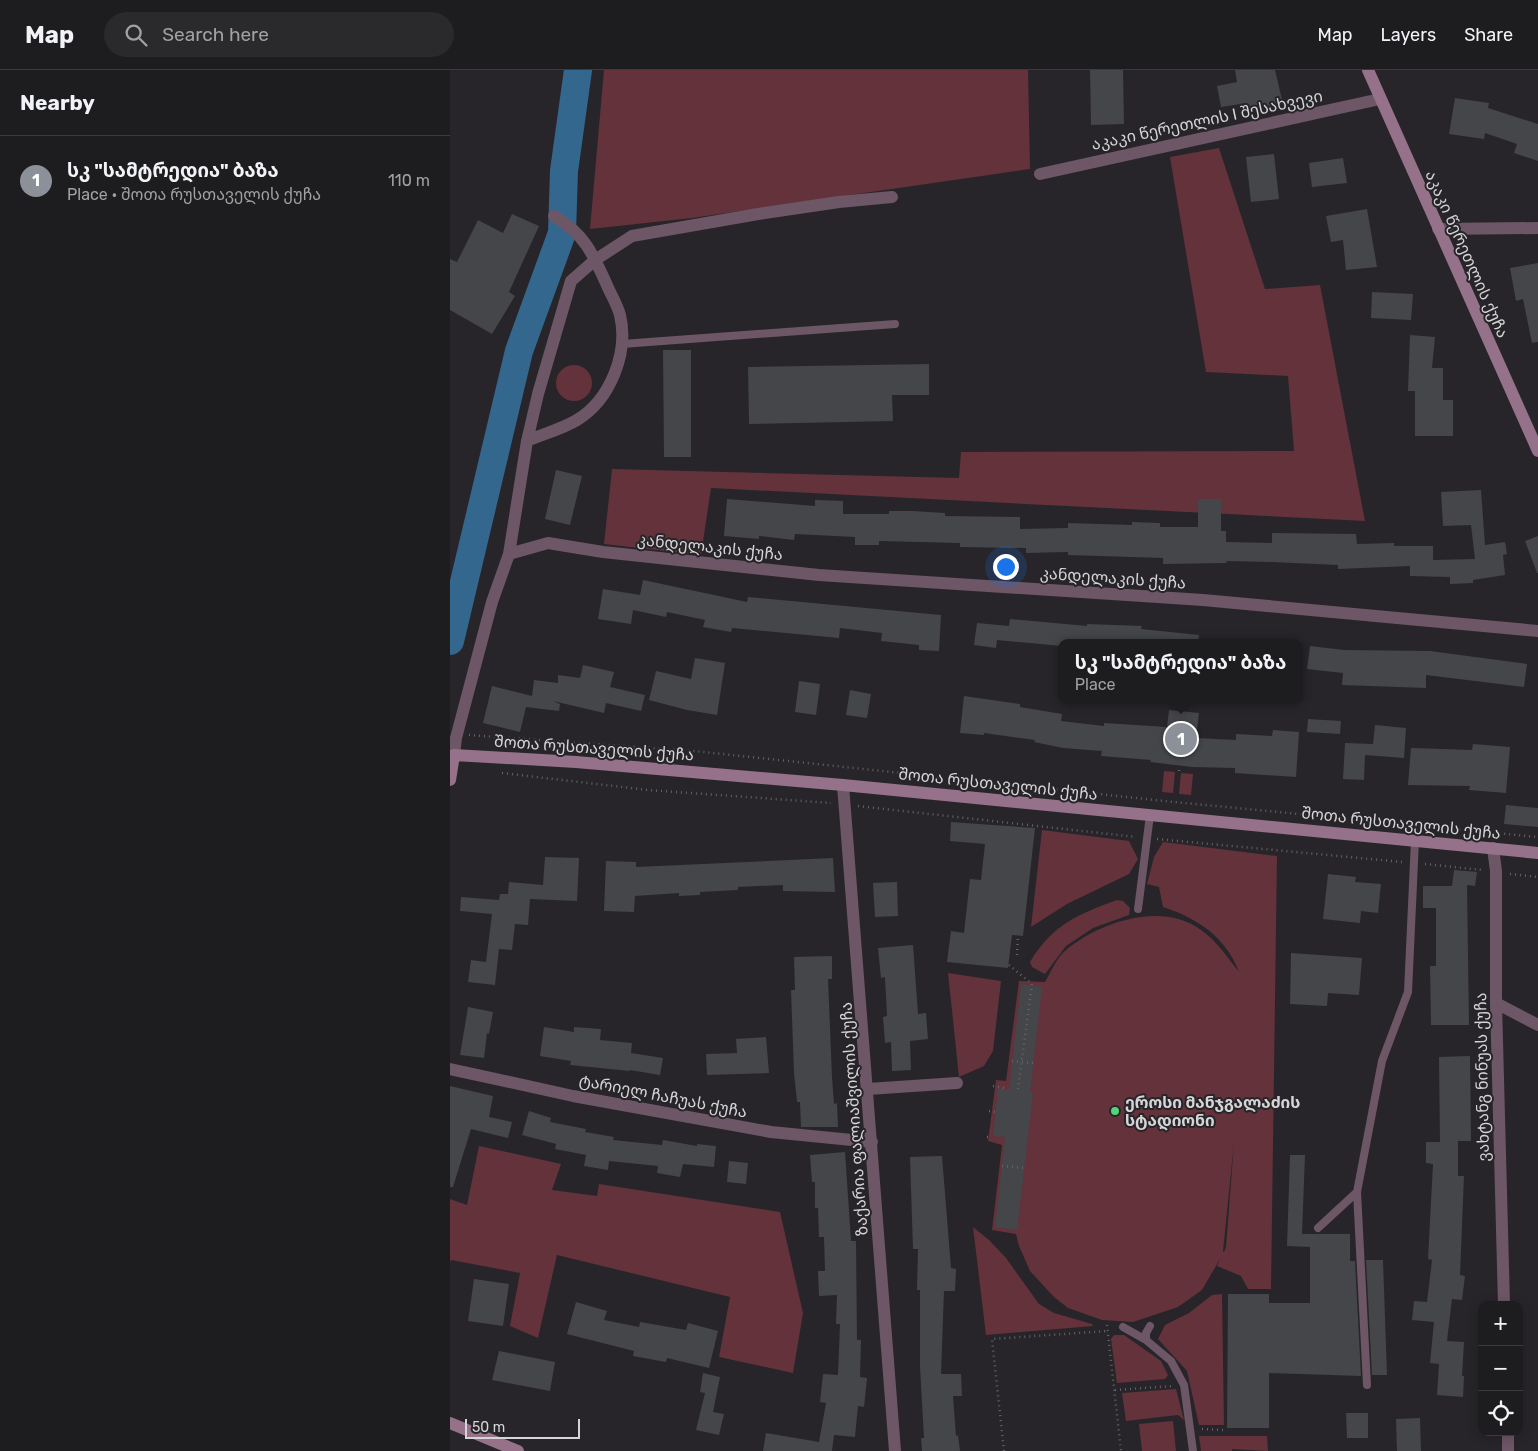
<!DOCTYPE html>
<html lang="en">
<head>
<meta charset="utf-8">
<style>
  body { margin:0; font-family:Rubik,"Noto Sans Georgian",sans-serif; background:#2a292c; color:#f1f3f6 }
  .controls { position:absolute; right:15px; bottom:15px; display:grid; overflow:hidden; border-radius:10px; box-shadow:0 2px 12px #0003 }
  .controls button { width:45px; height:45px; display:grid; place-items:center; padding:0; border:0; border-bottom:1px solid #3b3a3d; background:#1d1c1f; color:#f1f3f6; font:25px sans-serif }
  .scale { position:absolute; left:15px; bottom:12px; width:115px; box-sizing:border-box; padding-left:5px; border:2px solid #d5d4d6; border-top:0; font-size:14px; line-height:18px; white-space:nowrap; color:#d5d4d6; -webkit-text-stroke:4px #272529; paint-order:stroke }
  .you { position:absolute; left:555px; top:496px; width:18px; height:18px; margin:-12px; border:4px solid #fff; border-radius:50%; background:#1a73e8; box-shadow:0 0 0 8px #1a73e833 }
  .badge { display:grid; place-items:center; width:32px; height:32px; border-radius:50%; background:#8c9099; color:#fff; font-size:16px; font-weight:700 }
  .pin { position:absolute; translate:-50% -50%; border:2px solid #fff; box-shadow:0 1px 5px #0006 }
  .popup { position:absolute; left:608px; top:569px; width:245px; height:65px; box-sizing:border-box; display:grid; place-content:center; border-radius:10px; background:#1d1c1f; filter:drop-shadow(0 1px 4px #0005); font-size:16px; white-space:nowrap; color:#a0a1a4 }
  .popup b { font-size:19px; color:#f1f3f6 }
  .popup::after { content:''; position:absolute; left:50%; top:100%; margin-left:-10px; border:10px solid transparent; border-top-color:#1d1c1f }
  .list { margin:0; padding:0; list-style:none }
  h2 { display:flex; justify-content:space-between; align-items:center; height:65px; margin:0; padding:0 20px; font-size:21px }
  h2 small { font-size:16px; font-weight:400; color:#a0a1a4 }
  .list li { display:grid; grid-template-columns:32px 1fr auto; gap:15px; align-items:center; box-sizing:border-box; height:90px; padding:0 20px; border-top:1px solid #3b3a3d }
  .list b { display:block; font-size:19px; white-space:nowrap }
  .list p { margin:0; font-size:16px; white-space:nowrap; color:#a0a1a4 }
  .list em { font-size:16px; font-style:normal; color:#a0a1a4 }
  .icon { flex:none; width:28px; height:28px; fill:none; stroke:currentColor; stroke-width:2; stroke-linecap:round; stroke-linejoin:round }
  .map { position:relative; flex:none; width:1088px; height:1381px; overflow:hidden }
  header { display:flex; align-items:center; gap:30px; box-sizing:border-box; height:70px; padding:0 25px; background:#1d1c1f; border-bottom:1px solid #3b3a3d }
  header strong { font-size:24px }
  nav { display:flex; gap:28px; margin-inline-start:auto; font-size:18px }
  .search { width:350px; height:45px; background:#2a292c; display:flex; align-items:center; gap:12px; box-sizing:border-box; padding:0 18px; border-radius:28px; color:#a0a1a4; font-size:19px }
  main { display:flex }
  aside { flex:1; background:#1d1c1f }
  .map>svg:first-child { display:block }
</style>
</head>
<body>
<header>
<strong>Map</strong>
<div class="search"><svg class="icon" aria-label="search" viewBox="0 0 24 24"><circle cx="10" cy="10" r="6"/><path d="M15 15l6 6"/></svg>Search here</div>
<nav><a>Map</a><a>Layers</a><a>Share</a></nav>
</header>
<main>
<aside>
<h2>Nearby<small></small></h2>
<ul class="list">
<li><span class="badge">1</span><div><b>სკ &quot;სამტრედია&quot; ბაზა</b><p>Place · შოთა რუსთაველის ქუჩა</p></div><em>110 m</em></li>
</ul>
</aside>
<div class="map">
<svg width="1088" height="1381" viewBox="0 0 1088 1381">
  <rect width="100%" height="100%" fill="#272529"/>
  <path fill="#63323b" fill-rule="evenodd" d="M154 0H578L580 99 242 148 140 159Z
    M769 78 815 219 870 215 915 451 261 418 251 485 154 474 162 399 509 408 511 382 844 381 838 306 756 302 720 87Z
    M106 313a18 18 0 1 1 36 0a18 18 0 1 1-36 0Z
    M714 701 725 702 723 723 712 722Z
    M731 703 743 704 741 725 729 724Z
    M592 760 679 771 688 789 679 804 617 834 581 857Z
    M713 772 827 786 821 1219H798L791 1206 767 1196 770 1189 752 1220 728 1237 683 1252 652 1250 618 1238 604 1227 580 1201 569 1176 566 1164 542 1160 552 1075 538 1071 546 1010 556 1011 569 911 595 912C601 902 607 887 616 880 650 852 712 831 751 860 767 871 777 887 789 902 776 867 747 848 713 837L709 817 697 814 704 787ZM784 1073 776 1177 774 1182 773 1181Z
    M667 830 673 831 680 838 679 845 643 858 616 876 595 904 582 897 580 892C602 855 628 844 667 830Z
    M498 903 551 911 543 981 534 996 509 1007Z
    M29 1076 111 1094 102 1120 147 1126 149 1114 330 1142 353 1243 343 1303 269 1287 280 1227 107 1185 88 1268 60 1256 70 1203 1 1190 0 1193V1129L17 1135Z
    M523 1157 539 1170 556 1188 589 1234 604 1243 642 1254 643 1256 536 1265Z
    M772 1224 774 1355H749L737 1301 708 1269 715 1255 739 1243 762 1225Z
    M664 1265H674L711 1291 718 1305 715 1309 667 1313 661 1269Z
    M726 1319 734 1350 728 1345 676 1351 672 1323Z
    M723 1351 726 1381H692L689 1354Z
    M749 1366H817L818 1381 782 1379V1381H751Z"/>
  <g fill="none" stroke-linecap="round" stroke-linejoin="round">
    <path stroke="#33678e" stroke-width="28" d="M0 571 69 281 112 163 114 101 128 0"/>
  </g>
  <path fill="#45464a" d="M640 0H673L674 54 641 55Z
    M785 0H825L833 34 799 42 797 33 771 37 767 16 787 12Z
    M1005 28 1039 33 1038 38 1088 54V91L1064 83 1067 74 1035 63 1034 69 999 64Z
    M824 84 829 129 801 132 796 87Z
    M893 88 897 113 862 117 859 93Z
    M917 139 927 197 896 200 893 170 881 172 876 146Z
    M62 144 89 156 59 222 65 226 42 264 0 240V189L7 192 28 150 53 163Z
    M1088 193V272L1082 273 1073 229 1066 231 1060 198Z
    M922 222 963 224 961 250 921 248Z
    M960 265 985 267 982 298H993V330H1003V366H965V321H958Z
    M213 280H241V387H214Z
    M479 294V325H442L443 351 299 354 298 297Z
    M106 400 132 406 120 455 95 449Z
    M1031 420 1035 475 1055 472 1057 484 1053 485 1055 505 1023 510V513L1000 514V507L960 506V496L888 499V495L822 492 776 491 777 493 713 494V488L618 485V482L576 483V478L510 477V473L429 471V475H405V467L345 464 344 470 309 466V469L274 466 277 429 365 436V430L393 431V444H439V441H462L495 443V446L570 447V459L618 458V453L682 455V452L710 453V457H748V429H771V461H776V472L822 473V463L906 464 907 474 944 473V476H983V490L1025 489 1021 455 993 456 991 422Z
    M1088 466V503H1087L1075 471Z
    M193 510 297 532 298 527 491 545 489 581 469 580V575L431 571 432 563 390 558 389 568 282 558 281 562 253 557 255 550 217 542 216 547 183 540 181 554 148 549 153 519 190 525Z
    M560 549 637 556V554L692 556 691 559 749 565 748 573H612V576L547 570 546 578 524 575 527 553 559 556Z
    M860 576 894 580 980 581 1077 594 1074 617 976 605V618L892 615 893 603 857 599Z
    M245 588 275 593 267 645 237 640 199 630 206 601 241 609Z
    M133 595 164 602 160 617 195 625 191 641 156 633 154 643 103 631 110 634 109 641 76 637 70 662 33 653 42 616 82 626 84 610 108 613V605L130 608Z
    M349 611 370 614 366 645 345 642Z
    M400 620 421 624 417 648 396 645Z
    M514 626 570 634V637L612 644 611 651 654 656V653L717 657 719 640 749 643 746 668 786 670V664L822 666 823 660 849 662 846 707 785 703V698L742 697 700 692 701 690 651 686 652 681 613 678 584 672 585 670 534 663V665L510 663Z
    M858 649 891 651 890 664 857 662Z
    M925 655 956 658 954 688 915 685 914 710 893 709 895 673 923 674Z
    M1023 674 1060 677 1056 723 1019 720 1020 716 958 715 961 678 1022 680Z
    M1056 735 1088 738V757L1054 754Z
    M501 752 585 758 573 866 562 865 558 898 497 892 501 861 514 863 520 809 531 810 535 774 500 771Z
    M95 787 129 788 127 831 80 829 78 855 65 854 62 880 49 879 45 915 18 912 21 890 36 892 42 844 10 841 11 827 49 830 50 824H58L59 812 93 815Z
    M383 788 385 822 333 821V815L288 817V820L250 822V825L229 826V823L185 826 184 842 154 841 156 791 186 792V797Z
    M1004 800 1027 802 1025 816 1017 815 1019 955H981L980 896H986V838H973V816H1002Z
    M878 804 906 807 905 812 931 814 928 843 911 841 910 853 873 849Z
    M447 812 448 846 425 847 423 813Z
    M463 875 468 944 476 943 478 969 460 971 461 1000 442 1001 441 972 435 973 433 947 437 946 435 907 431 908 428 878Z
    M841 883 912 888 909 925 878 923 877 936 840 934Z
    M382 886V909H378L382 1007 384 1034 387 1033 388 1057H351L350 1032H347L344 1003 341 920H345L344 887Z
    M571 914 592 917 580 1022 583 1023 567 1160 545 1157 555 1067 543 1066 548 1018 559 1020Z
    M18 937 43 942 39 964 37 963 34 988 10 985Z
    M94 957 124 962V957L151 959 150 970 182 973 181 983 213 988 210 1005 180 1000V1001L120 995 121 991 90 986Z
    M316 967 319 1003 257 1005 256 984 287 983 286 969Z
    M1020 986 1021 1071H1008V1106H1014L1010 1205 1015 1206 1012 1230 1002 1229 997 1271 1014 1272 1012 1306H1014L1013 1327 987 1325 989 1294 980 1293 984 1252 962 1250 964 1231 977 1232 982 1190 978 1189 983 1094 976 1093V1072H990L989 987Z
    M0 1016 43 1026 39 1047 62 1052 58 1068 21 1059 3 1117H0Z
    M79 1041 101 1048 100 1052 136 1059 135 1062 164 1067 163 1070 212 1075 213 1070 247 1076V1074L266 1076 264 1097 233 1094 230 1107 207 1103 208 1096 159 1091 158 1100 134 1096 136 1085 105 1079 106 1074 72 1065Z
    M395 1082 401 1171H406L407 1270H411L410 1307 417 1308 414 1337 408 1336 405 1367 384 1365 382 1381H313L316 1363 369 1372 376 1333 370 1332 373 1304 388 1305 390 1254H386L387 1225 369 1226 368 1201H375L374 1167H369L368 1138H365V1112H362L360 1085Z
    M840 1085H855L852 1164H900V1191H905L911 1306 819 1303V1358H777L778 1224H819V1233H860V1177L837 1176Z
    M492 1086 501 1198 506 1199 505 1221H494L491 1304H511L512 1326H503L506 1366 508 1365 510 1381H472L471 1368H474L470 1297V1220H467L468 1179H463L460 1087Z
    M279 1091 298 1093 296 1114 277 1112Z
    M916 1190H933L937 1305H922Z
    M24 1209 59 1214 53 1256 18 1251Z
    M126 1232 157 1241 154 1250 189 1257 190 1252 236 1260 238 1253 268 1261 259 1298 217 1288 216 1292 183 1286 184 1281 117 1264Z
    M49 1281 105 1292 100 1321 42 1310Z
    M253 1303 270 1307 263 1342 274 1344 269 1365 246 1360 255 1323 250 1322Z
    M896 1343H918V1368H897Z
    M970 1348 971 1381H947L946 1349Z"/>
  <g fill="none" stroke-linecap="round" stroke-linejoin="round">
    <path stroke="#656367" stroke-width="2.5" stroke-dasharray="1 4" stroke-linecap="butt" d="M19 665 244 681 724 732 1088 767
      M729 701V696
      M52 703 198 720 381 733
      M408 736 686 767
      M707 769 952 792
      M975 794 1032 800
      M1060 804 1088 807
      M567 885 568 866
      M559 895 582 914 568 1019
      M562 991 583 993
      M543 1016 554 1018
      M539 1041 546 1042
      M537 1067H542
      M552 1096 574 1098
      M657 1255 671 1381
      M665 1320 723 1316
      M752 1359 773 1360
      M554 1381 542 1269 657 1261"/>
    <path stroke="#6d5666" stroke-width="8" d="M172 274 445 254
      M688 839 700 745
      M868 1158 907 1122
      M700 1256 696 1263V1270L721 1291 734 1315 743 1381
      M673 1257 696 1270
      M917 1315 907 1122 932 991 958 922 965 770"/>
    <path stroke="#6d5666" stroke-width="12" d="M590 104 930 29
      M988 159 1088 158
      M77 371C93 364 112 359 127 350 160 330 179 283 170 245 167 234 160 223 156 213 142 182 134 164 104 146
      M59 484 98 473 153 482 369 505 753 530 1088 561
      M0 683 4 685 6 668 42 532 59 484 77 371 88 324 121 211 145 190 182 166 308 144 389 132 442 127
      M393 715 445 1381
      M1043 778 1046 801V933L1054 1235
      M1046 933 1088 955
      M0 999 123 1026 321 1062 422 1072
      M418 1019 507 1013
      M1058 1362V1381"/>
    <path stroke="#95718a" stroke-width="12" d="M918 0 1088 381
      M0 710 4 685 126 692 393 715 1088 783
      M0 1353 68 1381"/>
  </g>
  <circle fill="#50d674" stroke="#272529" stroke-width="2" cx="665" cy="1041" r="5"/>
  <g text-anchor="middle" dominant-baseline="central" stroke-width="4" stroke-linejoin="round" paint-order="stroke">
    <g font-size="16" fill="#d5d4d6" stroke="#272529">
      <text transform="translate(757 50) rotate(-12)">აკაკი წერეთლის I შესახვევი</text>
      <text transform="translate(1017 184) rotate(66)">აკაკი წერეთლის ქუჩა</text>
      <text transform="translate(260 477) rotate(6)">კანდელაკის ქუჩა</text>
      <text transform="translate(663 508) rotate(4)">კანდელაკის ქუჩა</text>
      <text transform="translate(144 678) rotate(4)">შოთა რუსთაველის ქუჩა</text>
      <text transform="translate(548 714) rotate(6)">შოთა რუსთაველის ქუჩა</text>
      <text transform="translate(951 753) rotate(6)">შოთა რუსთაველის ქუჩა</text>
      <text transform="translate(1032 1007) rotate(-91)">ვახტანგ ნინუას ქუჩა</text>
      <text transform="translate(213 1026) rotate(11)">ტარიელ ჩაჩუას ქუჩა</text>
      <text transform="translate(404 1049) rotate(-94)">ზაქარია ფალიაშვილის ქუჩა</text>
    </g>
    <g font-size="16" font-weight="bold" fill="#d5d4d6" stroke="#272529" text-anchor="start">
      <text x="675" y="1032">ეროსი მანჯგალაძის<tspan x="675" dy="18">სტადიონი</tspan></text>
    </g>
  </g>
</svg>
<div class="controls">
<button>+</button>
<button>−</button>
<button><svg class="icon" aria-label="locate" viewBox="0 0 24 24"><circle cx="12" cy="12" r="6"/><path d="M12 2v4M12 18v4M2 12h4M18 12h4"/></svg></button>
</div>
<div class="scale">50 m</div>
<div class="you"></div>
<div class="pin badge" style="left:731px;top:669px">1</div>
<div class="popup"><b>სკ &quot;სამტრედია&quot; ბაზა</b>Place</div>
</div>
</main>
</body>
</html>
